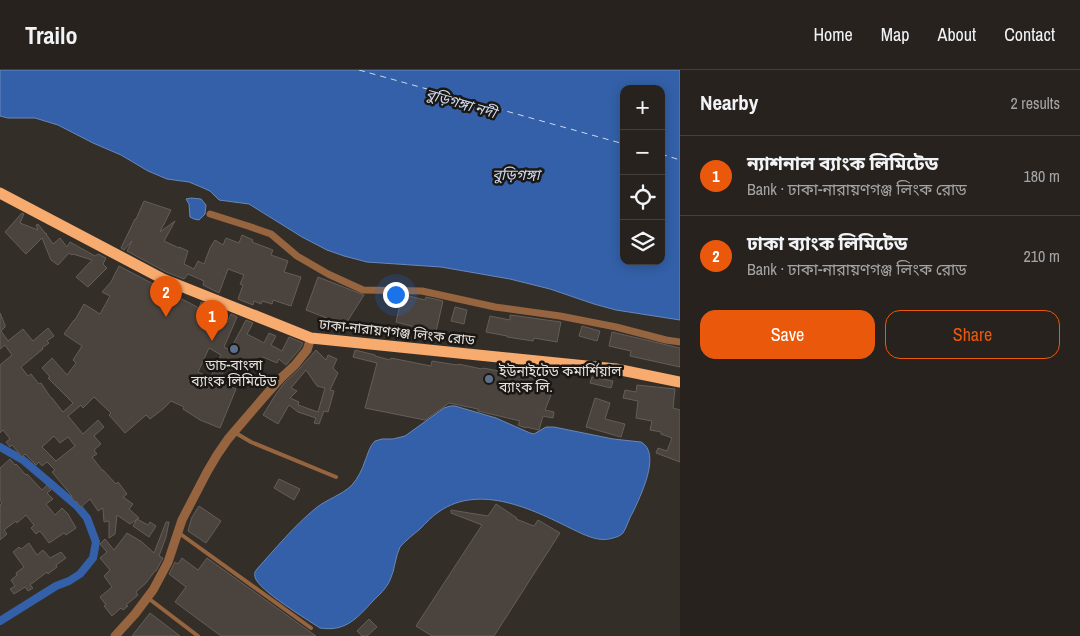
<!DOCTYPE html>
<html lang="en">
<head>
<meta charset="utf-8">
<style>
  body { margin:0; font-family:"Archivo Narrow","Noto Sans Bengali",sans-serif; background:#332f2b; color:#f1f3f6 }
  .controls { position:absolute; right:15px; top:15px; display:grid; overflow:hidden; border-radius:10px; box-shadow:0 2px 12px #0003 }
  .controls button { width:45px; height:45px; display:grid; place-items:center; padding:0; border:0; border-bottom:1px solid #433f3c; background:#27221e; color:#f1f3f6; font:25px sans-serif }
  .you { position:absolute; left:395px; top:224px; width:18px; height:18px; margin:-12px; border:4px solid #fff; border-radius:50%; background:#1a73e8; box-shadow:0 0 0 8px #1a73e833 }
  .badge { display:grid; place-items:center; width:32px; height:32px; border-radius:50%; background:#ea580c; color:#fff; font-size:16px; font-weight:700 }
  .pin { position:absolute; translate:-50% -41px; filter:drop-shadow(0 1px 2px #0008) }
  .pin::after { content:''; position:absolute; top:26px; width:18px; height:15px; background:inherit; clip-path:polygon(0 0,100% 0,50% 100%) }
  .list { margin:0; padding:0; list-style:none }
  h2 { display:flex; justify-content:space-between; align-items:center; height:65px; margin:0; padding:0 20px; font-size:21px }
  h2 small { font-size:16px; font-weight:400; color:#a4a4a4 }
  .list li { display:grid; grid-template-columns:32px 1fr auto; gap:15px; align-items:center; box-sizing:border-box; height:80px; padding:0 20px; border-top:1px solid #433f3c }
  .list b { display:block; font-size:19px; white-space:nowrap }
  .list p { margin:0; font-size:16px; white-space:nowrap; color:#a4a4a4 }
  .list em { font-size:16px; font-style:normal; color:#a4a4a4 }
  .actions { display:flex; gap:10px; padding:15px 20px }
  .actions a { flex:1; padding:11px 0; border:1px solid #ea580c; border-radius:15px; text-align:center; font-size:18px; color:#ea580c }
  .actions .main { background:#ea580c; color:#fff }
  .icon { flex:none; width:28px; height:28px; fill:none; stroke:currentColor; stroke-width:2; stroke-linecap:round; stroke-linejoin:round }
  .map { position:relative; flex:none; width:680px; height:566px; overflow:hidden }
  header { display:flex; align-items:center; gap:30px; box-sizing:border-box; height:70px; padding:0 25px; background:#27221e; border-bottom:1px solid #433f3c }
  header strong { font-size:24px }
  nav { display:flex; gap:28px; margin-inline-start:auto; font-size:18px }
  main { display:flex }
  aside { flex:1; background:#27221e }
  .map>svg:first-child { display:block }
</style>
</head>
<body>
<header>
<strong>Trailo</strong>
<nav><a>Home</a><a>Map</a><a>About</a><a>Contact</a></nav>
</header>
<main>
<div class="map">
<svg width="680" height="566" viewBox="0 0 680 566">
  <rect width="100%" height="100%" fill="#342e28"/>
  <path fill="#3360a8" stroke="#6987b8" fill-rule="evenodd" d="M0 0H680V250L616 240 594 234 550 219 510 209 441 197 367 192 344 186 327 180 302 167 249 134 219 130 210 121 201 117 189 112 167 109 148 101 121 85 93 73 58 55 35 48H8L0 46ZM624 19H661V191H624Z
    M191 128 201 129 206 135 205 144 199 150 194 149 190 147 189 134 186 129Z
    M450 336H455L496 348 530 363 534 364 546 357H554L613 369 641 372C662 383 640 427 633 442 629 448 627 457 623 463 620 466 617 467 613 468 598 473 583 464 570 458 532 439 480 414 440 441 432 446 426 453 420 459 413 465 406 470 400 477 395 487 395 500 390 510 386 519 379 525 373 531 357 548 346 562 320 558 308 550 258 520 255 507 254 503 255 502 257 499 276 478 294 456 316 438 327 429 342 425 352 415 358 408 362 400 365 391 368 384 369 377 375 371L382 369H393L405 366 444 338Z"/>
  <g fill="none" stroke-linecap="round" stroke-linejoin="round">
    <path stroke="#3360a8" stroke-width="8" d="M0 377 23 390 77 436 87 448 96 472 93 488 80 504 69 511 56 516 0 551"/>
    <path stroke="#ccd9ed" stroke-width="1" stroke-dasharray="6 5" stroke-linecap="butt" d="M359 0 624 74
      M661 84 680 90"/>
  </g>
  <path fill="#4b443e" stroke="#655d57" fill-rule="evenodd" d="M144 131 171 140 160 162 175 151 164 171 179 178V177L188 181 184 194 194 199 198 191 204 194 210 178 215 170 223 175 226 168 239 173 242 165 253 170 252 172 273 180 271 185 288 191 284 202 301 207 291 236 273 230 272 234 262 231 261 234 254 231 253 235 238 229 243 215 240 214 244 205 228 199 219 223 203 215 204 211 188 204 184 209 166 202 127 181 132 171 124 180 121 178 135 149H136Z
    M22 143 24 144 20 153 38 160 36 155 38 154 45 163 47 164H46L53 174 60 168 67 177 70 172 95 186 98 184 106 188 103 194 107 198 88 217 76 207 92 190 73 184 72 185 69 183 58 195 51 190 42 168 26 184 5 162Z
    M119 196 199 238 201 232 219 239 216 247 227 253 231 244 237 247 224 277 230 280 246 250 253 253 247 264 264 273 269 263 276 266 271 275 282 281 289 267 303 273 300 279 286 295 279 289 277 293 263 287 259 293 249 288 244 297 229 289 219 312 236 319 220 358 200 350 183 339 184 337 171 331 163 339 150 349 146 345 125 363 109 345 111 343 94 327 83 338 81 335 68 346 83 364 98 350 104 357 94 366 101 374 94 380 97 384 92 387 102 400H103L116 414 118 412 127 424 123 427 133 434 129 439 139 448 130 454 117 445 115 464 109 468V451L104 452 103 438 98 441 90 429 81 437 76 431 75 432 71 426H72L52 402 55 400 47 392 42 396 39 392 36 395 25 384 22 387 12 375 10 377 6 372 10 369 3 360 0 363V295L12 285 5 275 0 279V243L5 255V257L1 261 8 271 23 259 33 271 48 258 54 266 47 271 49 273 42 278 43 279 21 297 28 306 31 304 39 314 41 313 51 328H52L63 342 73 333 48 308 50 307 42 298 52 288 67 305 76 293 73 290 82 276 64 264 74 250H75L84 234 100 244 110 226 102 222 111 212ZM209 278 221 285 210 308 198 302ZM54 366 60 373 68 367 75 376 56 391 42 377Z
    M318 207 364 225 345 255 306 240Z
    M402 226H409L425 230 426 227 443 231 435 266 418 263 419 258 396 252Z
    M455 237 467 240 464 254 451 251Z
    M510 245 561 252 557 272 534 268 533 271 507 267V266L486 262 490 246 510 250Z
    M582 256 600 261 597 271 579 266Z
    M612 262 680 278V297L630 286 631 281 609 276Z
    M316 280 326 290 328 285 337 289 333 298 338 303 330 320 334 321 328 342 324 341 319 354 314 353 316 348 298 342 289 335 278 354 263 345 276 324 285 312 299 299ZM306 300 317 316 325 318 318 342 298 335 299 332 290 328 297 321 291 318Z
    M355 280 375 285V286L390 290 391 288 431 296 432 291 457 295 458 294 482 299 483 298 499 301 518 305 519 301 524 303 523 306 535 308V306L544 309 541 322 551 325 545 340 554 342 553 348 543 346 539 360 526 357V358L518 355 520 351 478 341V339L449 333 425 350 365 338 377 293 353 287Z
    M592 307 613 311 611 318 590 313Z
    M637 315 675 319 673 338 680 340V392L656 383 658 378 667 381 672 368 661 364V362L650 360 652 351 636 348 638 331 623 328 625 320 636 322Z
    M595 328 610 333 605 349 625 354 621 367 586 357Z
    M10 389 15 395 16 394 26 405 27 404 42 420 47 415 51 420 47 423 53 429 46 434 55 445 62 438 68 444 76 458 66 465 64 463 49 473 40 461 36 464 31 458 34 455 26 445 17 453 16 451 4 460 7 464 0 470V435L2 433 0 430V398Z
    M279 409 300 419 294 430 274 418Z
    M496 434 517 448 516 449 534 456 538 450 560 463 494 566H432L416 556 482 455 451 443V440L488 446Z
    M199 436 221 451 206 473 188 461 192 447Z
    M137 449 148 455 150 452 156 456 149 467 133 456Z
    M166 452H169L166 467 159 486 163 488 156 501H155L146 513 136 522 138 525 126 535 128 536 123 540 121 538 112 546 104 536 106 535 100 527 112 517 104 506 110 500 100 488 107 482 100 474 105 469 114 480 127 463 142 472 154 483Z
    M29 473 37 485 43 480 50 488 61 482 66 488 56 495 57 497 48 504 47 502 30 515 33 518 28 521 25 517 14 524 10 519 15 516 11 510 17 505 16 503 24 497 13 482 19 477 21 479Z
    M182 488 198 500 207 488 316 566H221L175 532 186 517 169 504 175 492 178 494Z
    M150 543 180 566H132Z
    M369 549 377 557 367 566H362L357 561Z"/>
  <g fill="none" stroke-linecap="round" stroke-linejoin="round">
    <path stroke="#96643e" stroke-width="4" d="M234 362 251 372 336 407
      M179 463 311 558
      M148 528 198 566"/>
    <path stroke="#96643e" stroke-width="7" d="M210 144 248 156 271 164 297 186 328 204 363 220 422 221 495 237 560 246 616 257 666 270 680 272"/>
    <path stroke="#96643e" stroke-width="9" d="M115 566 135 544 153 520 168 492 182 450 207 402 217 385 228 369 264 327 281 308 295 295 307 280 311 268"/>
    <path stroke="#f8ab6e" stroke-width="11" d="M0 123 163 209 311 268 616 299 680 312"/>
  </g>
  <g fill="#5c6f8a" stroke="#1a1714" stroke-width="2">
    <circle cx="234" cy="279" r="5"/>
    <circle cx="489" cy="309" r="5"/>
  </g>
  <g text-anchor="middle" dominant-baseline="central" stroke-width="5" stroke-linejoin="round" paint-order="stroke">
    <g font-size="14" fill="#e7e3df" stroke="#1a1714">
      <text transform="translate(397 262) rotate(6)">ঢাকা-নারায়ণগঞ্জ লিংক রোড</text>
    </g>
    <g font-size="14" fill="#e7e3df" stroke="#1a1714">
      <text x="234" y="295">ডাচ-বাংলা<tspan x="234" dy="16">ব্যাংক লিমিটেড</tspan></text>
      <text x="499" y="301" text-anchor="start">ইউনাইটেড কমার্শিয়াল<tspan x="499" dy="16">ব্যাংক লি.</tspan></text>
    </g>
    <g font-size="15" font-style="italic" fill="#ccd9ed" stroke="#1a1714">
      <text transform="translate(461 33) rotate(16)">বুড়িগঙ্গা নদী</text>
      <text x="516" y="104">বুড়িগঙ্গা</text>
    </g>
  </g>
</svg>
<div class="controls">
<button>+</button>
<button>−</button>
<button><svg class="icon" aria-label="locate" viewBox="0 0 24 24"><circle cx="12" cy="12" r="6"/><path d="M12 2v4M12 18v4M2 12h4M18 12h4"/></svg></button>
<button><svg class="icon" aria-label="layers" viewBox="0 0 24 24"><path d="M12 4l9 5-9 5-9-5zM3 14l9 5 9-5"/></svg></button>
</div>
<div class="you"></div>
<div class="pin badge" style="left:212px;top:271px">1</div>
<div class="pin badge" style="left:166px;top:247px">2</div>
</div>
<aside>
<h2>Nearby<small>2 results</small></h2>
<ul class="list">
<li><span class="badge">1</span><div><b>ন্যাশনাল ব্যাংক লিমিটেড</b><p>Bank · ঢাকা-নারায়ণগঞ্জ লিংক রোড</p></div><em>180 m</em></li>
<li><span class="badge">2</span><div><b>ঢাকা ব্যাংক লিমিটেড</b><p>Bank · ঢাকা-নারায়ণগঞ্জ লিংক রোড</p></div><em>210 m</em></li>
</ul>
<div class="actions"><a class="main">Save</a><a>Share</a></div>
</aside>
</main>
</body>
</html>
